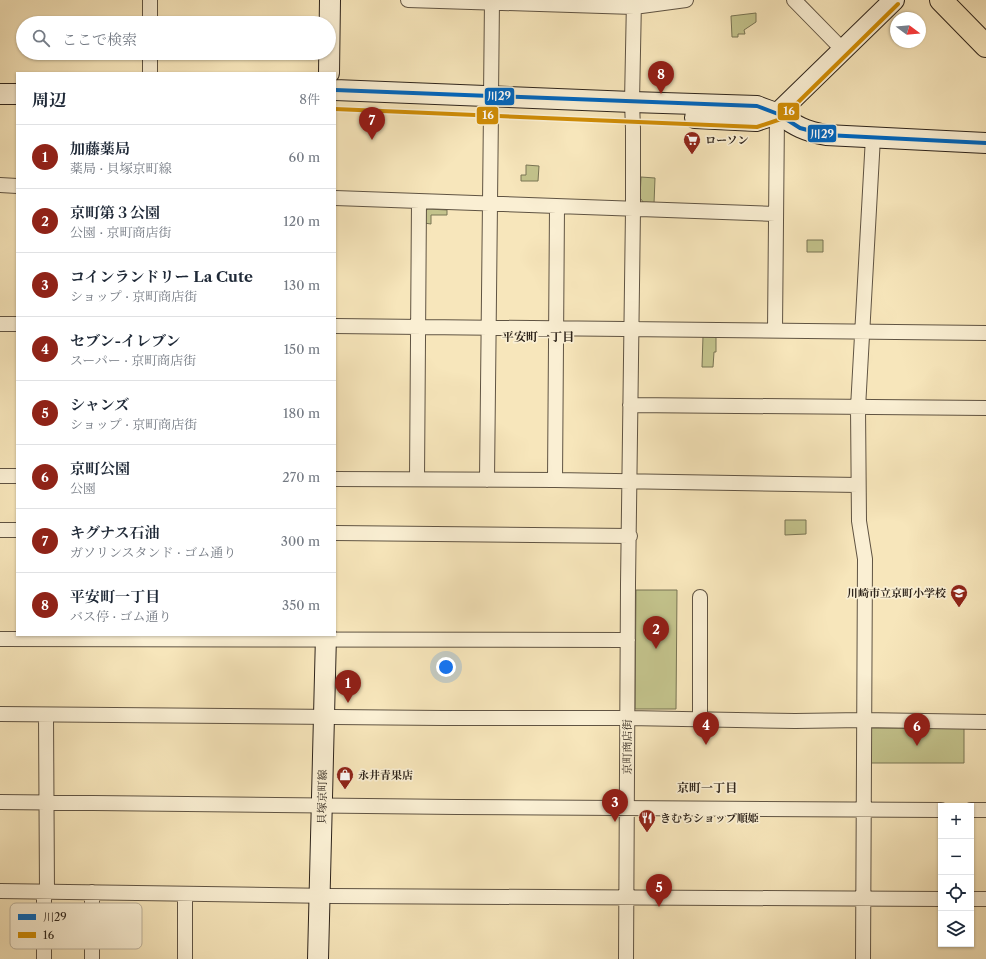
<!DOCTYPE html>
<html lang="ja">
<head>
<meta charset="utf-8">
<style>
  body { margin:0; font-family:"Libre Caslon Text","Noto Serif JP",serif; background:#f6f6f7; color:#1f2937 }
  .controls { position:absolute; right:12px; bottom:12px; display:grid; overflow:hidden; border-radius:0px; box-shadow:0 1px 3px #0004 }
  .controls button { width:36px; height:36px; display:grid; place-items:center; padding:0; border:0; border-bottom:1px solid #e0e1e3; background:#fff; color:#1f2937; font:20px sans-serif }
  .compass { position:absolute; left:890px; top:12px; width:36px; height:36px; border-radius:50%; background:#fff; box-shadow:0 1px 3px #0004; rotate:106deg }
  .you { position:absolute; left:446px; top:667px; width:14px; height:14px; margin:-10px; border:3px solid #fff; border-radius:50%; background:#1a73e8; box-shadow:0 0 0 6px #1a73e833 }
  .badge { display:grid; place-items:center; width:26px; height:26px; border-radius:50%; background:#8f2418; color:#fff; font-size:13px; font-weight:700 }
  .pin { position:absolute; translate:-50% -33px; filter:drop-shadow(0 1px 2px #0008) }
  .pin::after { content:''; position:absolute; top:21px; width:14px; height:12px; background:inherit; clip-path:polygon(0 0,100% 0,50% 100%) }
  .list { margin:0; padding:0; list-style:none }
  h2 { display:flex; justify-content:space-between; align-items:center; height:52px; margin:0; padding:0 16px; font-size:17px }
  h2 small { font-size:13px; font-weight:400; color:#747a83 }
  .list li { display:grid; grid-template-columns:26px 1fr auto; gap:12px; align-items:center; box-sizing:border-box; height:64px; padding:0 16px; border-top:1px solid #e0e1e3 }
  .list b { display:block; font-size:15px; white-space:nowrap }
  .list p { margin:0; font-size:13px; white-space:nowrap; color:#747a83 }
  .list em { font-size:13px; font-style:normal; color:#747a83 }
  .icon { flex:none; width:22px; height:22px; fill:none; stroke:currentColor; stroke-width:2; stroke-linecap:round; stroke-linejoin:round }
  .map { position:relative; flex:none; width:986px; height:959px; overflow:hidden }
  .search { position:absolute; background:#fff; box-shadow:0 1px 3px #0004; left:16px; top:16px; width:320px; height:44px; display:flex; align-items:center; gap:10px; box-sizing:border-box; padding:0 14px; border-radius:22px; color:#747a83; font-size:15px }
  .panel { position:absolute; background:#fff; box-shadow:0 1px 3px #0004; left:16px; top:72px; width:320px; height:564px; border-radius:0px }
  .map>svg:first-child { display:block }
</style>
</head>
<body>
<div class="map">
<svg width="986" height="959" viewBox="0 0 986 959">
  <rect width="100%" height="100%" fill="#f7e6bb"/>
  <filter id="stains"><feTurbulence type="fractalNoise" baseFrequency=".005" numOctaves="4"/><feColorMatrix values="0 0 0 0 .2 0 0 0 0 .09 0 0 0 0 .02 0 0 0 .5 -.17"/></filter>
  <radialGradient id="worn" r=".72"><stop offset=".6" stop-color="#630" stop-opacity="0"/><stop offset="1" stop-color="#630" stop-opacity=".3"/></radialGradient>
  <path fill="#c3c38c" stroke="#787454" d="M756 13V22L744 30 745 34H738V37H732L731 16Z
    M526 165 539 166 538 181H521V175H526Z
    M641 177 655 178 654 204 644 203 640 198Z
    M428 209 447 210V215H431V224L424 223V212Z
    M807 240H823V252H807Z
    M703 336H716V352H714L713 367H702Z
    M785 520H806V534L785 535Z
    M636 590H677L676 709H635Z
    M870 728H964V763H870Z"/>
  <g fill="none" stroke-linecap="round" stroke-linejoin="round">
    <defs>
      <path id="street" d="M408 0 634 7 686 0
        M794 0 842 49
        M150 23V0
        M150 73V53
        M491 96 492 0
        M0 185 17 186
        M335 198 775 214
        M0 324H17
        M335 326 986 333
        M775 330 777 114
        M630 405 986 408
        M0 476H17
        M335 479 555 480 858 485
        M417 479 419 201
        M487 480 491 110
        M555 480 557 207
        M0 530H17
        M335 533 630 536
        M0 639 628 640
        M0 714 442 718H628L795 721 863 720 986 722
        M46 715 47 892
        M700 720V597
        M0 802 457 807 941 810
        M971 810H986
        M0 891 332 896 941 899
        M971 899H986
        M44 959V892
        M92 959V892
        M185 959V894
        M626 959 628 584 633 210V129L632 102 634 0
        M863 959 865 559 859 521 858 408 873 137"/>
      <path id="secondary" d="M329 73 330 0
        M335 90 632 102 757 106C764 109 771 111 778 114 796 126 804 131 826 135L986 143
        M0 94H17
        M695 118 756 121 777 114 894 0
        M318 959 326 635"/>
      <path id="highway" d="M941 0 986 46"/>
    </defs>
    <use href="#street" stroke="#605443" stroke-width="16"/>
    <use href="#secondary" stroke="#2e241b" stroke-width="22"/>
    <use href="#highway" stroke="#2e241b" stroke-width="24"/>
    <use href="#street" stroke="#faefd3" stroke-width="14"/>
    <use href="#secondary" stroke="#faefd3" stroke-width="20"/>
    <use href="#highway" stroke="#f7e6bb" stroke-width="22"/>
    <defs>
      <path id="bus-1" d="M335 90 757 106 778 114 800 128 826 135 986 143"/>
      <path id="bus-2" d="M335 109 757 127 781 119 898 4"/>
    </defs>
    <use href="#bus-1" stroke="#faefd3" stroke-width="7"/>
    <use href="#bus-2" stroke="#faefd3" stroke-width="7"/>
    <use href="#bus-1" stroke="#0065bd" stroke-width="4"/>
    <use href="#bus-2" stroke="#cf8c05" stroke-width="4"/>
  </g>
  <defs>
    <symbol id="supermarket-pin" viewBox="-11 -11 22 30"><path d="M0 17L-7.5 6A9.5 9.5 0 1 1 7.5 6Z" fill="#8f2418" stroke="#faefd3"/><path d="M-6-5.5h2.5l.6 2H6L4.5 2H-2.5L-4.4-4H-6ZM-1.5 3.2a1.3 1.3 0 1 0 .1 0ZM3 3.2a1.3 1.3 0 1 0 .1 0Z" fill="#fff"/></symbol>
    <symbol id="school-pin" viewBox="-11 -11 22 30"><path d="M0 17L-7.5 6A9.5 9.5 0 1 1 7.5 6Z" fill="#8f2418" stroke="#faefd3"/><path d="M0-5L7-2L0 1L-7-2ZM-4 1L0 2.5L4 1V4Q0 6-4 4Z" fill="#fff"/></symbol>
    <symbol id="shop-pin" viewBox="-11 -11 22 30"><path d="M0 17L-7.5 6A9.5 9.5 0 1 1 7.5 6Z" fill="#8f2418" stroke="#faefd3"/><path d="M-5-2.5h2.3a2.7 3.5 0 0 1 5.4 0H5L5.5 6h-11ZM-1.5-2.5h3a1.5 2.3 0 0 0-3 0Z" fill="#fff"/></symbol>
    <symbol id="restaurant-pin" viewBox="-11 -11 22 30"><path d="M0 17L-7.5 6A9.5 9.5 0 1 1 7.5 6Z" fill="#8f2418" stroke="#faefd3"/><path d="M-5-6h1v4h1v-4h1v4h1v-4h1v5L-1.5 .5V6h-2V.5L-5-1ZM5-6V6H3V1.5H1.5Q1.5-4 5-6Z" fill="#fff"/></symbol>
  </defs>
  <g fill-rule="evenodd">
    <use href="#supermarket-pin" x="682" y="130" width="20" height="27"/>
    <use href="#school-pin" x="949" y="583" width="20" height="27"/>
    <use href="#shop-pin" x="335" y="765" width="20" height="27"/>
    <use href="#restaurant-pin" x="637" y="808" width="20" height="27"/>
  </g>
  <g text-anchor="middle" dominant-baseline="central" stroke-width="3.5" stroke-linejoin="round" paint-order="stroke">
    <g font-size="11" font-weight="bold" fill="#2e241b" stroke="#faefd3" text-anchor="start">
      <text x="705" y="140">ローソン</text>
      <text x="946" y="593" text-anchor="end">川崎市立京町小学校</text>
      <text x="358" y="775">永井青果店</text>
      <text x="660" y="818">きむちショップ順姫</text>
    </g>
    <g font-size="11" fill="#2e241b" stroke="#faefd3">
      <text transform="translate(627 747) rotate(-90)">京町商店街</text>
      <text transform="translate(322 797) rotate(-89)">貝塚京町線</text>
    </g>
    <g font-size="12" font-weight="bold" fill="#2e241b" stroke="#faefd3">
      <text x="538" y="336">平安町一丁目</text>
      <text x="707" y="787">京町一丁目</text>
    </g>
  </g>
  <rect x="10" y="903" width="132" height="46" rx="6" fill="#faefd3" stroke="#bdb29c" stroke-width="1"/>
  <rect x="18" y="914" width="18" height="6" fill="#0065bd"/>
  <rect x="18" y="932" width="18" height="6" fill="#cf8c05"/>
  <g font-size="11" fill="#2e241b">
    <text x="43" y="921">川29</text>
    <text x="43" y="939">16</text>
  </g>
  <g stroke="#faefd3" stroke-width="1.5">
    <rect x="484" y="87" width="31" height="19" rx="4" fill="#0065bd"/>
    <rect x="777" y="102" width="23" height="19" rx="4" fill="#cf8c05"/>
    <rect x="476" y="106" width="23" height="19" rx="4" fill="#cf8c05"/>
    <rect x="807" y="124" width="30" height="19" rx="4" fill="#0065bd"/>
  </g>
  <g font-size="11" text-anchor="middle" font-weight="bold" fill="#fff">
    <text x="499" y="100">川29</text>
    <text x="789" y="115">16</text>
    <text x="488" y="119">16</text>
    <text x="822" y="138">川29</text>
  </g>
  <rect width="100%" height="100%" filter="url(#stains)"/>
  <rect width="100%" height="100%" fill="url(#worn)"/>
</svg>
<div class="controls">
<button>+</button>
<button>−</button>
<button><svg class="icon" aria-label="locate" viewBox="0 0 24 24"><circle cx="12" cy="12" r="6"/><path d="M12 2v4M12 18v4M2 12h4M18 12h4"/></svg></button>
<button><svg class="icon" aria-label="layers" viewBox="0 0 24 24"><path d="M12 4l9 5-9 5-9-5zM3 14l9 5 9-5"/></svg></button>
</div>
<svg class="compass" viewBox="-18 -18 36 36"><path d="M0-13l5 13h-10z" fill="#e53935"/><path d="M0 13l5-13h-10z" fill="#747a83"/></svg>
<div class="you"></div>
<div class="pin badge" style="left:348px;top:703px">1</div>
<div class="pin badge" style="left:656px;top:649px">2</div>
<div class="pin badge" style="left:615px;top:822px">3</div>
<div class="pin badge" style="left:706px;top:745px">4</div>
<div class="pin badge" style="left:659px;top:907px">5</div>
<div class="pin badge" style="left:917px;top:746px">6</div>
<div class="pin badge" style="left:372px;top:140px">7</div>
<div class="pin badge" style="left:661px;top:94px">8</div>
<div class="search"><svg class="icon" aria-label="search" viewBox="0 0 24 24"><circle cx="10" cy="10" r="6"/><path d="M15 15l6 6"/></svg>ここで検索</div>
<section class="panel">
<h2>周辺<small>8件</small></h2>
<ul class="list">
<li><span class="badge">1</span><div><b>加藤薬局</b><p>薬局 · 貝塚京町線</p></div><em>60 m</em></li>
<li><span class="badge">2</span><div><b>京町第３公園</b><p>公園 · 京町商店街</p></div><em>120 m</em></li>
<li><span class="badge">3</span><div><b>コインランドリー La Cute</b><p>ショップ · 京町商店街</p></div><em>130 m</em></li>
<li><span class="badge">4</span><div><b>セブン-イレブン</b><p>スーパー · 京町商店街</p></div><em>150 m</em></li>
<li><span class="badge">5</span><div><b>シャンズ</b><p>ショップ · 京町商店街</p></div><em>180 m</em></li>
<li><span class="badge">6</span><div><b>京町公園</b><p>公園</p></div><em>270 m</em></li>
<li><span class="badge">7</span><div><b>キグナス石油</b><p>ガソリンスタンド · ゴム通り</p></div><em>300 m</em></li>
<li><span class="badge">8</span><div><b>平安町一丁目</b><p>バス停 · ゴム通り</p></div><em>350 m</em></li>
</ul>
</section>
</div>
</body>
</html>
